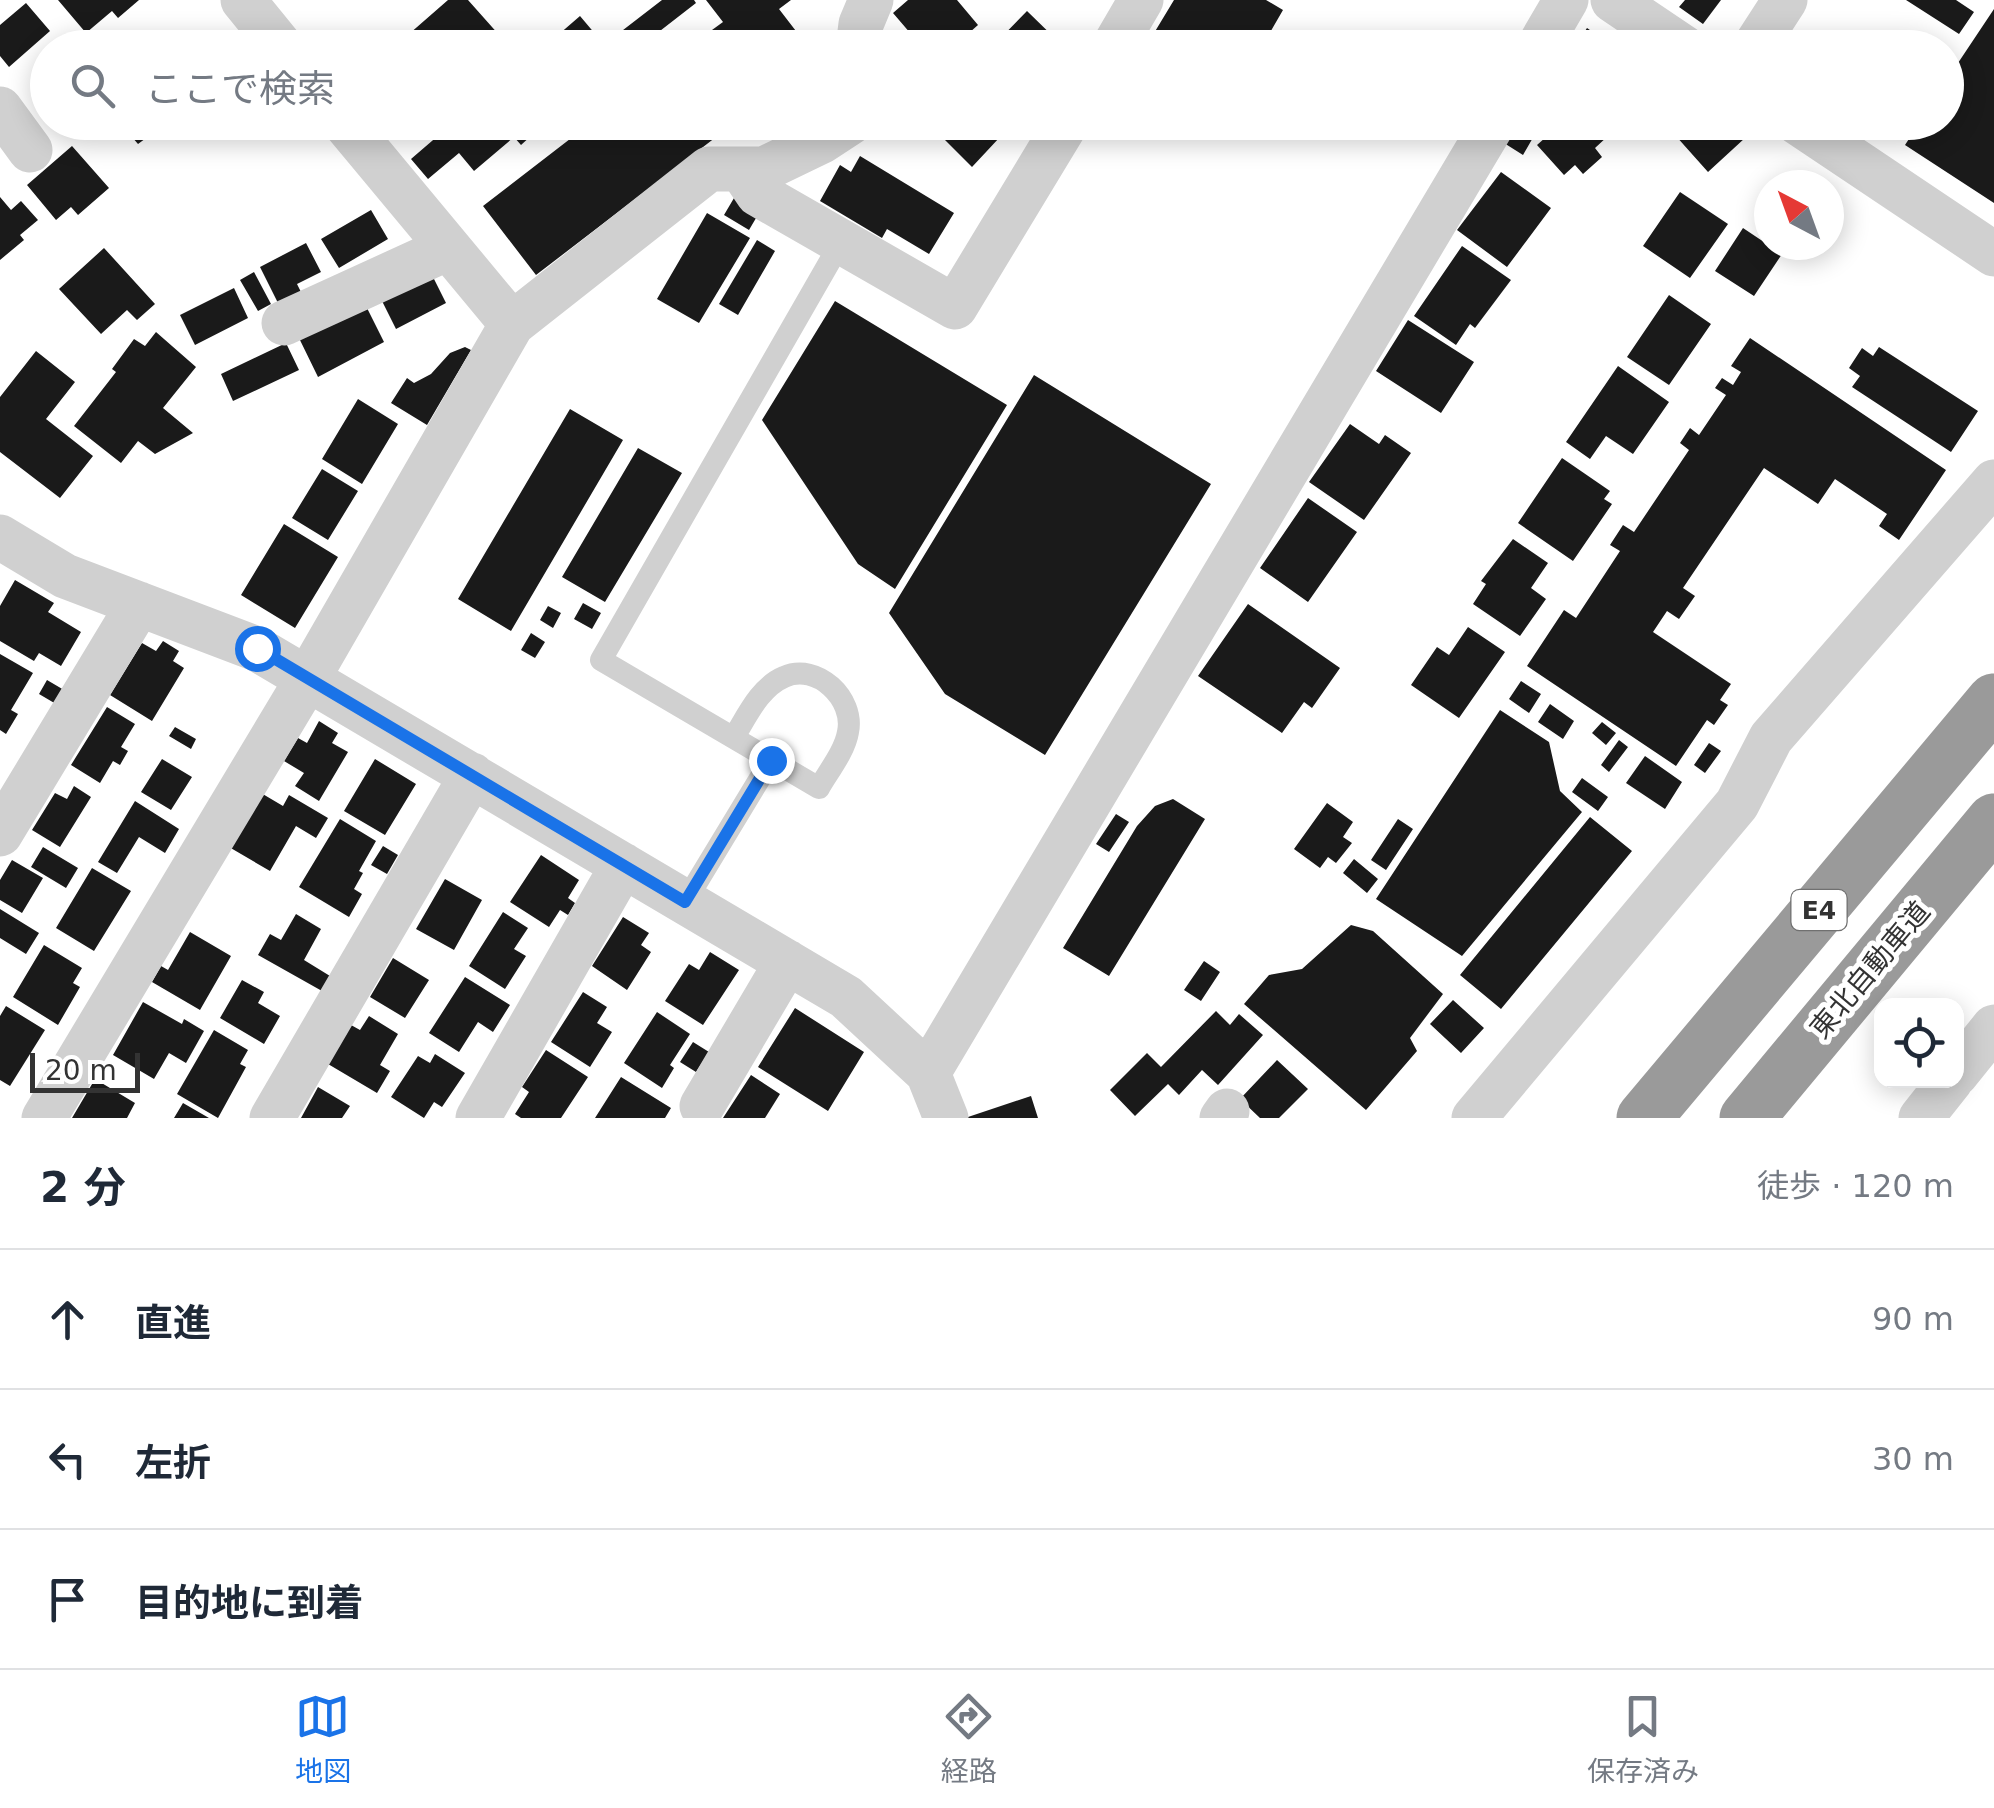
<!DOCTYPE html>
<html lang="ja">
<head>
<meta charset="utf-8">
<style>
  body { margin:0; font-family:"DejaVu Sans","Noto Sans JP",sans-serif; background:#f6f6f7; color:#1f2937 }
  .controls { position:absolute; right:30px; bottom:30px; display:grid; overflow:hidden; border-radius:20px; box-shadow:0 5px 25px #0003 }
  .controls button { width:90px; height:90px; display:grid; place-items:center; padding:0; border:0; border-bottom:2px solid #e0e1e3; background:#fff; color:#1f2937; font:50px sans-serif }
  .compass { position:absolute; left:1754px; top:170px; width:90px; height:90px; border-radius:50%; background:#fff; box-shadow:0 5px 25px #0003; rotate:319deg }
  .scale { position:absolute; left:30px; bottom:25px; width:110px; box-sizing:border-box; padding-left:10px; border:5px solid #333; border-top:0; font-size:28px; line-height:35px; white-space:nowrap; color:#333; -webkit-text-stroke:8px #fff; paint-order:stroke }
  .stop { position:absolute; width:30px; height:30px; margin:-22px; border:8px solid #1a73e8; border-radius:50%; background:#fff }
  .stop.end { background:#1a73e8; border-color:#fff; box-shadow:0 2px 10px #0008 }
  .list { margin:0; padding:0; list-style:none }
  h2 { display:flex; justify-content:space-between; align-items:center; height:130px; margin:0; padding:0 40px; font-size:42px }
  h2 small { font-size:32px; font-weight:400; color:#747a83 }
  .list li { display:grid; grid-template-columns:65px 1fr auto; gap:30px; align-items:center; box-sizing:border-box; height:140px; padding:0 40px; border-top:2px solid #e0e1e3 }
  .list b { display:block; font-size:38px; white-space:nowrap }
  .list em { font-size:32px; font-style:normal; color:#747a83 }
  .icon { flex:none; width:55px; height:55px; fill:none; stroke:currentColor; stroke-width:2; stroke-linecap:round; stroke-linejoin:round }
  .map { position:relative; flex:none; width:1994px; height:1118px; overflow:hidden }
  .search { position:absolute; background:#fff; box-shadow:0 5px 25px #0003; left:30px; right:30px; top:30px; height:110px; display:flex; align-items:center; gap:25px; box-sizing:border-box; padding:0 35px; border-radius:55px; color:#747a83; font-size:38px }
  .sheet { height:550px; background:#fff }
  nav { display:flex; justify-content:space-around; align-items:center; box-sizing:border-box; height:140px; border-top:2px solid #e0e1e3; background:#fff; font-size:28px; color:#747a83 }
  nav a { display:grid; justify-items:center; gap:5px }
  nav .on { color:#1a73e8 }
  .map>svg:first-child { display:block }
</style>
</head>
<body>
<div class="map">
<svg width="1994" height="1118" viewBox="0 0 1994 1118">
  <rect width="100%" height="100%" fill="#fff"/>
  <path fill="#1a1a1a" d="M58 0H139L118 18 112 11 86 33Z
    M448 0H468L500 36 487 48H393Z
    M662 0H694L696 3 638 48H621L614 37Z
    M706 0H791L779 9 809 48H725L712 30 723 22Z
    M908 0H957L978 25 952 48H923L893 13Z
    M1174 0H1266L1283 10 1261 48H1145Z
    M1685 0H1721L1703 24 1679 7Z
    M1906 0H1956L1974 12 1959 34Z
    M26 3 50 31 9 67 0 56V25Z
    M1994 9V203L1905 145 1920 122H1946V81Z
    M1027 11 1065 48H991Z
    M580 16 607 48H543Z
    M1587 28 1616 48H1574Z
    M48 76V109L31 90Z
    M119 122H168L138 144Z
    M454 122H521L532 135 521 145 514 137 474 171 459 153 428 179 411 159Z
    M592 122H712L720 134 536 275 483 206Z
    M927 122H1014L972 167Z
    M1175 122H1216L1205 140Z
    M1516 122H1542L1523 155 1504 143Z
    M1563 122H1596L1608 136 1595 148 1602 157 1583 174 1575 165 1564 175 1537 145Z
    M1689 122H1732L1745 138 1708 172 1675 135Z
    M72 146 109 188 78 215 71 207 56 220 27 185Z
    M860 156 954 213 929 254 887 229 882 238 820 201 840 165 851 172Z
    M1501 172 1551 208 1507 267 1457 230Z
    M1680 192 1728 224 1690 278 1643 246Z
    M0 197 11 210 21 201 38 220 20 235 24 240 0 260Z
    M734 198 759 213 749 230 724 215Z
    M371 210 388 239 339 268 321 239Z
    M707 213 750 238 699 323 657 299Z
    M1743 228 1782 254 1754 296 1715 271Z
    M757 240 775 251 738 315 719 304Z
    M306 243 321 272 297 284 303 296 280 307 260 267Z
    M1462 246 1511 280 1475 328 1470 324 1456 345 1414 316Z
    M104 248 155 304 137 320 127 310 101 334 59 289Z
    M430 271 446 303 396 329 380 297Z
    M254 272 271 304 258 311 240 280Z
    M234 288 248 318 195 345 180 315Z
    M1669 295 1711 324 1669 385 1627 357Z
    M835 301 1007 405 895 589 858 564 762 420Z
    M364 302 384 342 318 377 298 336Z
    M1408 320 1474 362 1441 413 1376 371Z
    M156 332 196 367 163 408 193 433 155 454 138 441 121 463 74 426 116 372 112 369 134 339 145 346Z
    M1750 338 1946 470 1899 540 1879 526 1887 514 1835 479 1818 504 1764 468 1683 588 1695 596 1679 619 1667 611 1653 632 1731 684 1720 700 1728 705 1714 725 1707 720 1676 766 1527 666 1564 610 1576 618 1620 551 1610 545 1623 525 1634 532 1689 450 1680 443 1690 428 1699 435 1726 395 1715 388 1722 378 1733 385 1741 372 1731 366Z
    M286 343 299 370 233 401 221 374Z
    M465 347 471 350 427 425 391 403 407 378 414 383 431 374 450 353Z
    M1879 347 1978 411 1951 452 1852 387 1860 376 1849 368 1862 348 1873 356Z
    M36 351 75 382 46 419 93 456 60 498 0 452V397Z
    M1618 366 1669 402 1633 454 1606 436 1590 459 1566 442Z
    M1034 375 1211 484 1045 755 945 694 889 613Z
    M358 399 398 424 362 484 322 459Z
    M570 409 623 440 511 631 458 599Z
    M1350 424 1379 444 1385 435 1411 453 1364 520 1309 482Z
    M638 448 682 473 605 602 562 577Z
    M1562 458 1610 491 1604 499 1612 504 1573 561 1518 523Z
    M322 469 358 491 328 540 292 518Z
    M1308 498 1357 532 1308 602 1260 568Z
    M284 524 338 557 295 628 241 595Z
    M1513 539 1548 563 1531 588 1546 599 1520 636 1473 604 1486 584 1481 581Z
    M15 580 54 603 48 612 81 632 61 666 39 653 34 661 0 641V606Z
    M583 603 601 613 592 629 574 619Z
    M1248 604 1340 668 1312 708 1304 702 1282 733 1198 676Z
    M548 606 561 613 553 628 540 620Z
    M1468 627 1505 652 1459 718 1411 685 1437 647 1449 655Z
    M531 633 545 642 535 658 521 650Z
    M163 641 179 651 173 661 184 668 152 721 110 695 142 643 156 651Z
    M0 654 33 673 11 710 18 714 6 734 0 730Z
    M47 680 64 690 56 704 39 694Z
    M1521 681 1541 694 1529 713 1509 699Z
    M1550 704 1574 721 1563 739 1538 722Z
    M107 707 135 724 121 747 128 751 120 765 113 761 100 783 71 765Z
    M1500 710 1549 742 1560 791 1582 812 1462 956 1376 899Z
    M319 721 338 733 332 743 348 752 319 801 295 786 304 773 284 761 298 738 307 743Z
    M1602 722 1616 733 1606 745 1592 733Z
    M175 727 196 739 191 749 169 736Z
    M1619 740 1628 747 1609 772 1601 765Z
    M1709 743 1721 751 1705 773 1694 765Z
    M1645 756 1682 782 1665 809 1626 783Z
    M162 759 192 777 171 810 141 792Z
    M375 759 416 784 385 835 344 811Z
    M1582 778 1608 797 1598 811 1572 792Z
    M74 786 91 797 60 847 32 830 55 793 67 799Z
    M261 793 283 806 289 795 328 818 316 838 296 826 270 871 229 847Z
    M1173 799 1205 819 1109 976 1063 948 1137 826 1155 806Z
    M135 801 179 829 165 853 139 837 117 873 98 862Z
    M1327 803 1353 822 1343 837 1352 843 1336 863 1328 857 1320 868 1294 849Z
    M1116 814 1129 822 1109 852 1096 844Z
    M1590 817 1632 851 1501 1009 1460 975Z
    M340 819 376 841 359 871 363 873 354 889 362 894 349 917 299 887Z
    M1398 819 1413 829 1386 870 1371 860Z
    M383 846 398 855 387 874 371 865Z
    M43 847 78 868 66 888 31 867Z
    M541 855 579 880 568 898 575 903 568 915 560 910 549 927 510 902Z
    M1354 859 1378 879 1367 893 1343 873Z
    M12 860 43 878 22 913 0 900V880Z
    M92 868 131 891 94 951 56 928Z
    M445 879 482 900 454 950 416 929Z
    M0 909 39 933 26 954 0 938Z
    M503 912 528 928 514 949 526 956 505 989 469 966Z
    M296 914 321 929 304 960 330 976 322 991 258 955 270 934 281 940Z
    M623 917 649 933 641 945 651 952 627 990 592 966Z
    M1351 925 1373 931 1443 994 1410 1038 1417 1051 1366 1110 1244 1004 1269 975 1302 969Z
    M190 932 231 956 200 1010 152 982 161 966 168 970Z
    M44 945 82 968 73 983 80 987 58 1025 13 997Z
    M710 952 739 970 703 1025 665 1001 689 964 699 970Z
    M393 958 429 980 405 1018 370 997Z
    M1204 961 1220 972 1201 1001 1184 990Z
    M465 977 510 1005 493 1032 478 1022 459 1052 429 1033Z
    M242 980 264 992 258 1003 280 1016 264 1044 220 1018Z
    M583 992 607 1007 597 1023 612 1032 590 1067 551 1042Z
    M1453 1000 1484 1028 1461 1053 1430 1024Z
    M143 1002 182 1024 184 1019 204 1031 186 1063 169 1053 154 1079 113 1055Z
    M6 1006 45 1030 10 1086 0 1080V1016Z
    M795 1008 864 1052 828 1111 758 1067Z
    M1216 1011 1230 1025 1239 1014 1263 1035 1218 1085 1202 1070 1179 1095 1168 1084 1135 1116 1110 1090 1147 1053 1161 1067Z
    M657 1012 690 1034 670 1065 674 1068 662 1088 624 1063Z
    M369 1016 398 1034 380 1065 390 1071 377 1093 328 1064 351 1025 360 1030Z
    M214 1030 248 1050 240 1064 246 1067 218 1118 177 1094Z
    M693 1042 709 1052 696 1072 680 1062Z
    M546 1050 588 1077 561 1118H521L515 1114 529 1092 522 1087Z
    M435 1054 465 1073 442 1107 434 1102 424 1118 391 1097 418 1056 430 1063Z
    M1277 1060 1308 1089 1279 1118H1260L1240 1099Z
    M751 1075 780 1094 765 1118H723Z
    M621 1077 671 1108 665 1118H595Z
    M95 1079 135 1103 127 1118H72Z
    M318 1087 350 1106 342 1118H301Z
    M1031 1096 1038 1118H968V1117Z
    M183 1103 209 1118H174Z"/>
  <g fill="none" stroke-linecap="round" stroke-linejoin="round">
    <path stroke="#d0d0d0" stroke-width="22" d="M734 737C747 716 760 687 784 677 817 662 855 699 848 732 845 751 828 772 819 788L601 660 841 242
      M685 902 771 760"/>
    <path stroke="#d0d0d0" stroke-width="45" d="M243 0 282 48
      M1613 0 1684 48
      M858 48 861 24 871 0
      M1113 48 1141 0
      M1538 48 1566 0
      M1754 48 1785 0
      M0 109 30 150
      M344 122 512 324
      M1797 122 1994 254
      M741 169 758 194 955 307 1067 122
      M284 323 448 248
      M0 537 65 576 257 649 846 997 928 1073 946 1118
      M0 834 139 604
      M928 1073 1494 122
      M1956 1074 1994 1027
      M702 1106 787 962
      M44 1118 308 678 512 324 709 169H764L822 141 851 122
      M272 1118 472 775
      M478 1118 623 865
      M1222 1118 1227 1111
      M1474 1118 1737 804 1771 738 1994 482
      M1921 1118 1951 1080"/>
    <path stroke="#9a9a9a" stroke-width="55" d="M1644 1118 1994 701
      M1747 1118 1994 821"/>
  </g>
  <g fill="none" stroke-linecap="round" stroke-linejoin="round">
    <path stroke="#1a73e8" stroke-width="12" d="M257 648 685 902 771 760"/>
  </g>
  <g text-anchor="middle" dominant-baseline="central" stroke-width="10" stroke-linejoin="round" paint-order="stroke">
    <rect fill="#fff" stroke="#707070" stroke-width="2.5" x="1791.5" y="890" width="55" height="40" rx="8"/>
    <g font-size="25" font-weight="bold" fill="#333">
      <text x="1819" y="910">E4</text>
    </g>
    <g font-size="28" fill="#333" stroke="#fff">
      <text transform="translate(1870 970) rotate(-50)">東北自動車道</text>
    </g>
  </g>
</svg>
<div class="controls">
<button><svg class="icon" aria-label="locate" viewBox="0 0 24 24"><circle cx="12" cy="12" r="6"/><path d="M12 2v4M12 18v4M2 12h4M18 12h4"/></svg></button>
</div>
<svg class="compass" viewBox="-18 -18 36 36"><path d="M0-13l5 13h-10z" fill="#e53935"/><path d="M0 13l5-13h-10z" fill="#747a83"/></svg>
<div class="scale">20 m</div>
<div class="stop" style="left:257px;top:648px"></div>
<div class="stop end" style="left:771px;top:760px"></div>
<div class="search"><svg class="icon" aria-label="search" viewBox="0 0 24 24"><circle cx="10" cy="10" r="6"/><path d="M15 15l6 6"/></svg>ここで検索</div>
</div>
<section class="sheet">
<h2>2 分<small>徒歩 · 120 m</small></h2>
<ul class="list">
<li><svg class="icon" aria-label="ahead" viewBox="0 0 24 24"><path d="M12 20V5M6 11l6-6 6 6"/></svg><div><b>直進</b></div><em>90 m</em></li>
<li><svg class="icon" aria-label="left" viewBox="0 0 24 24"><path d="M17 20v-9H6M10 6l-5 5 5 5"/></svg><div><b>左折</b></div><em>30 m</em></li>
<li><svg class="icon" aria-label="arrive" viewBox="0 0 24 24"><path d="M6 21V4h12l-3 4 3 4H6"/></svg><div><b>目的地に到着</b></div></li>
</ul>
</section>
<nav>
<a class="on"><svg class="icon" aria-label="map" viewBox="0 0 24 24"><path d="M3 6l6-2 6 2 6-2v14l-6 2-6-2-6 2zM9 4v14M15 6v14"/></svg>地図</a>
<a><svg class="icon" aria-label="directions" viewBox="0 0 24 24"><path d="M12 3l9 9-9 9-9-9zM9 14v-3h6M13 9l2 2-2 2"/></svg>経路</a>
<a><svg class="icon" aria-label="saved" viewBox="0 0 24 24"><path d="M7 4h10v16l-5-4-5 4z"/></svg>保存済み</a>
</nav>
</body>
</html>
